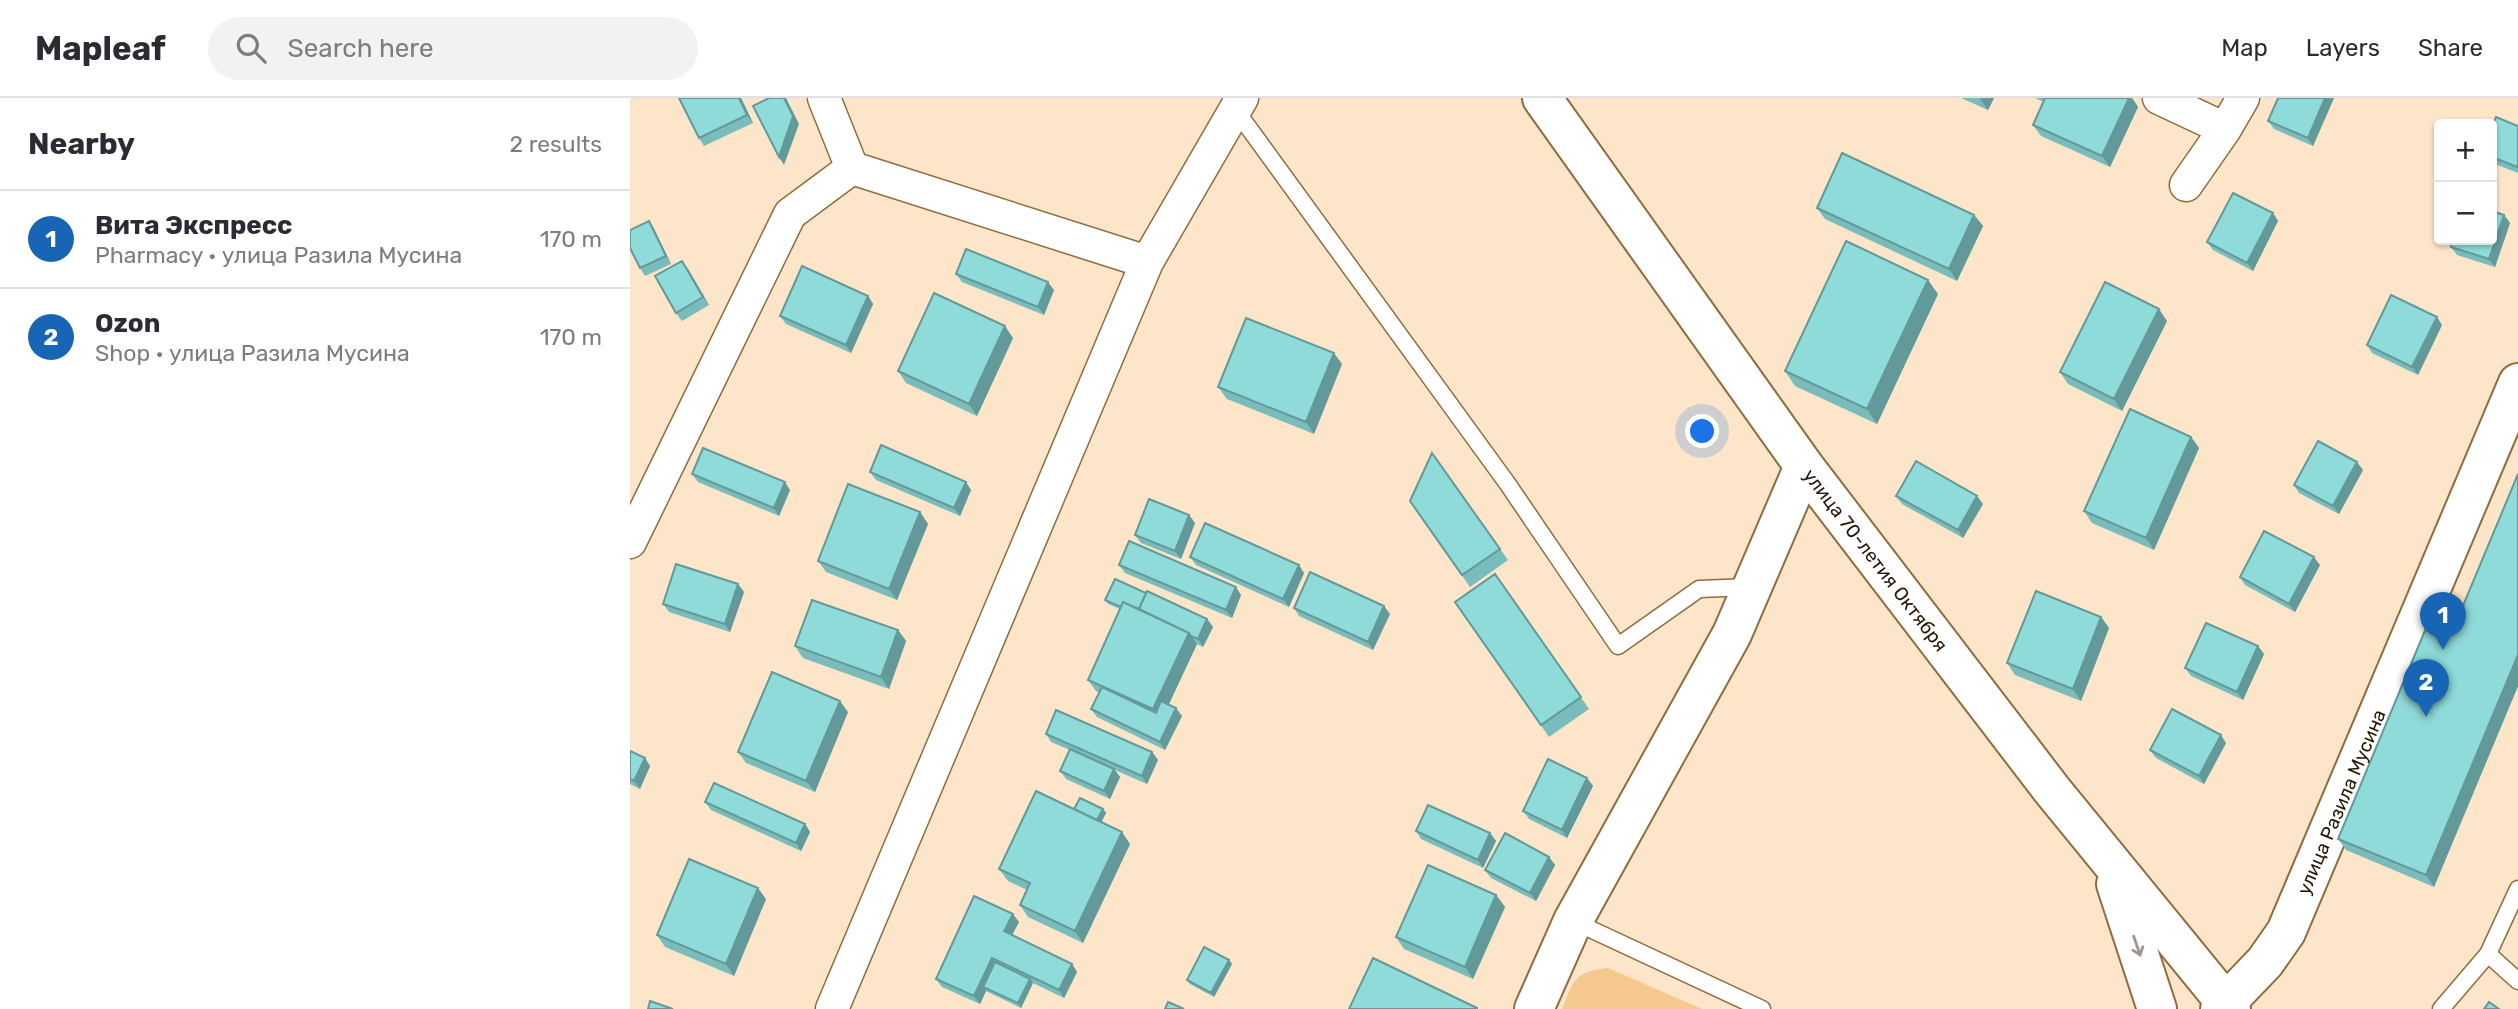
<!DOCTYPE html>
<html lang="en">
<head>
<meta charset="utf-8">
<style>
  body { margin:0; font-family:Rubik,sans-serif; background:#f2f2f3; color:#2b2b33 }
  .controls { position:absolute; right:21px; top:21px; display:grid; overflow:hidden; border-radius:7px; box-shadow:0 2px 5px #0004 }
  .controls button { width:63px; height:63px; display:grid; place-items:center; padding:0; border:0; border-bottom:2px solid #e1e1e2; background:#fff; color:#2b2b33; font:35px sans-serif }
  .you { position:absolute; left:1073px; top:334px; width:24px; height:24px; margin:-18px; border:5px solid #fff; border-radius:50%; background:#1a73e8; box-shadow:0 0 0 10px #1a73e833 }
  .badge { display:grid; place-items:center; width:46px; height:46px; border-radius:50%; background:#1765b4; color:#fff; font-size:23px; font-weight:700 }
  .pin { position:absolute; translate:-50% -58px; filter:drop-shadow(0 2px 4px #0008) }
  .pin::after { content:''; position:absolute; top:37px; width:24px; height:21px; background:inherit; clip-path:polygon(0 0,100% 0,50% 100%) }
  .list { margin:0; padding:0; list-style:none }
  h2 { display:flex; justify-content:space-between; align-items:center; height:91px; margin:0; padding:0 28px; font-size:30px }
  h2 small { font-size:23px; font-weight:400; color:#7c7c81 }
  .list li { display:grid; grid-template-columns:46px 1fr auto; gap:21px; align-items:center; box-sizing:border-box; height:98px; padding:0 28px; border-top:2px solid #e1e1e2 }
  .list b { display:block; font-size:26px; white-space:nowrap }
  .list p { margin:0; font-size:23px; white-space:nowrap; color:#7c7c81 }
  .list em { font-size:23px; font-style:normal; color:#7c7c81 }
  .icon { flex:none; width:38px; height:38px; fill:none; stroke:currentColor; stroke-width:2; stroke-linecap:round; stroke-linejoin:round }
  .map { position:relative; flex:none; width:1888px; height:911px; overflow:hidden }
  header { display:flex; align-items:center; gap:42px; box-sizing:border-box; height:98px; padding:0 35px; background:#fff; border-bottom:2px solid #e1e1e2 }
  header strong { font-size:33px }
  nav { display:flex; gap:38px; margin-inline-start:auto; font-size:24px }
  .search { width:490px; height:63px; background:#f2f2f3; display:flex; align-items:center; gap:18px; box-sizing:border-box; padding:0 24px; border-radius:38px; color:#7c7c81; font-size:26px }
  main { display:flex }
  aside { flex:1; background:#fff }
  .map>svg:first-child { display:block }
</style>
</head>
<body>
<header>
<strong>Mapleaf</strong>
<div class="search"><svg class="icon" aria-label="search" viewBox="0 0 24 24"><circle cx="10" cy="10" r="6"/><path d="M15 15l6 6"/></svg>Search here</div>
<nav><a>Map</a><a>Layers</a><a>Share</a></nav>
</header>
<main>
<aside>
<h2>Nearby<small>2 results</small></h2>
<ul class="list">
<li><span class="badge">1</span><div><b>Вита Экспресс</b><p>Pharmacy · улица Разила Мусина</p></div><em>170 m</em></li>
<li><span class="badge">2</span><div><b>Ozon</b><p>Shop · улица Разила Мусина</p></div><em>170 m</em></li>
</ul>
</aside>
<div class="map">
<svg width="1888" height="911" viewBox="0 0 1888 911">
  <rect width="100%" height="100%" fill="#fce5c8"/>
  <path fill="#f4c88e" d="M978 870 1072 911H932C944 882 944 874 978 870Z"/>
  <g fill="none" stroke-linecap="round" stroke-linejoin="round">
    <defs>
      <path id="lane" d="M605 11 877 385 988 548 1069 491 1120 489
        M943 823 1132 911
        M1858 856 1888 883
        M1811 911 1858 856 1888 791"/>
      <path id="street" d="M194 0 222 70
        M1529 0 1595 31
        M1556 87 1595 31 1613 0
        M0 444 160 116 222 70 517 164
        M202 911 517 164 612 0"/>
      <g id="secondary">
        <path id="s1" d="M912 0 1174 368 1422 692 1601 911"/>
        <path d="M1486 786 1527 911"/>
        <path d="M904 911 943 823 1102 536 1174 368"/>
        <path id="s2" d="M1590 911 1635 864 1656 834 1888 285"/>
      </g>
    </defs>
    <use href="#lane" stroke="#8e6c3e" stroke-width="19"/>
    <use href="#street" stroke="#8e6c3e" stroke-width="35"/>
    <use href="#secondary" stroke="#8e6c3e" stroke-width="42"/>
    <use href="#lane" stroke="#fff" stroke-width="16"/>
    <use href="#street" stroke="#fff" stroke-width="32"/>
    <use href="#secondary" stroke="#fff" stroke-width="38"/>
  </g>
  <path fill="#7abcbb" d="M111 0 123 25 74 48 69 40Z
    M1331 0H1364L1358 12Z
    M1405 0H1502L1508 9 1480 69 1411 38 1403 27 1414 4Z
    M1704 0 1683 48 1644 31 1638 23Z
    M1888 28V75L1862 65V29Z
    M1187 110 1344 117 1353 128 1327 183 1195 121Z
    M1643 115 1648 123 1623 173 1583 152 1577 144Z
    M1874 117 1880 125 1865 169 1827 157 1821 149Z
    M19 123 24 131 41 166 15 178 10 170Z
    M58 171 79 207 52 223 46 215Z
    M326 176 424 192 414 217 332 184Z
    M1308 196 1247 326 1165 288 1155 273Z
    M238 198 243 206 221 255 156 226 150 218Z
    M1537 223 1492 313 1438 286 1430 274Z
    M1812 227 1788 277 1742 255 1737 247Z
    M383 240 347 318 276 285 268 273Z
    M712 266 684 336 597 301 588 289Z
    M1561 339 1569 350 1524 452 1462 425 1454 413Z
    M802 355 878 462 840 489 780 403Z
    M1733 372 1709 416 1669 395 1664 387Z
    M240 374 341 392 330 418 246 382Z
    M62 376 160 392 149 418 68 384Z
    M1888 376V588L1804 789 1716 752 1708 741 1825 527Z
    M1266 398 1353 406 1333 440 1272 406Z
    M290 414 298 426 267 502 196 474 188 463Z
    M559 417 565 425 551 461 511 445 505 437Z
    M560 459 674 475 659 509 566 467Z
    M489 467 611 497 602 520 495 475Z
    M1690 467 1665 514 1615 487 1610 479Z
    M865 476 959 611 919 639 825 504Z
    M108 486 114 494 100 534 39 514 33 506Z
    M516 495 577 521 583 529 573 549 567 546 539 606 552 618 535 652 467 619 461 611 469 595 466 593 458 582 490 511 478 506 475 502Z
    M664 510 760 516 743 552 669 518Z
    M1471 519 1479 530 1451 603 1385 577 1377 565Z
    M268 532 276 543 259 591 173 560 165 548Z
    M1628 548 1634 556 1613 602 1561 578 1555 570Z
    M218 614 185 694 116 665 108 654Z
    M416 636 522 654 528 662 517 686 485 672 490 679 480 701 436 681 430 673 440 652 421 644Z
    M1596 645 1574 686 1526 660 1520 652Z
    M0 653 15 660 20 668 10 691 0 686Z
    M957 680 963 688 937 740 899 721 893 713Z
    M75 704 175 726 180 734 171 753 81 712Z
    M444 711H473L476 715 471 724 500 746 453 845 398 819 390 807 397 792 378 783 369 771Z
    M786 733 860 735 866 743 853 770 791 741Z
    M919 759 925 767 906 803 861 780 855 772Z
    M866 797 875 809 843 881 774 851 766 839Z
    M136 801 104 878 35 849 27 837Z
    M389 824 382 837 442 866 447 874 434 900 403 885 391 910 356 893 350 906 312 889 306 881Z
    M599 862 602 866 584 899 560 886 557 882Z"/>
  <path fill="#639998" d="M109 0H111L123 25 117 17Z
    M154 0H156L169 26 154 67 149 59Z
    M1351 0H1364L1358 12 1350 1Z
    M1499 0H1502L1508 9 1480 69 1472 58Z
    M1695 0H1704L1683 48 1678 40Z
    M1643 115 1648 123 1623 173 1617 165Z
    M1344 117 1353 128 1327 183 1319 171Z
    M1874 117 1880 125 1865 169 1859 161Z
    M19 123 24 131 41 166 36 158Z
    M52 163 58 171 79 207 73 199Z
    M1298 182 1308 196 1247 326 1237 311Z
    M418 184 424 192 414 217 408 209Z
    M238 198 243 206 221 255 216 247Z
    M1529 211 1537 223 1492 313 1484 301Z
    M1807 219 1812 227 1788 277 1782 269Z
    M375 228 383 240 347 318 339 306Z
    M704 255 712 266 684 336 676 324Z
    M1561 339 1569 350 1524 452 1516 440Z
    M1727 364 1733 372 1709 416 1703 408Z
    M155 384 160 392 149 418 144 410Z
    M336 384 341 392 330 418 324 410Z
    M1347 398 1353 406 1333 440 1328 432Z
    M290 414 298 426 267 502 259 491Z
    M559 417 565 425 551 461 545 453Z
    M1684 459 1690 467 1665 514 1659 506Z
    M669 467 674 475 659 509 653 501Z
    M108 486 114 494 100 534 95 526Z
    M606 489 611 497 602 520 596 512Z
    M754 508 760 516 743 552 738 544Z
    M1471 519 1479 530 1451 603 1443 591Z
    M577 521 583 529 573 549 568 541Z
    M268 532 276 543 259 591 251 579Z
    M559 535 567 546 531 623 523 611Z
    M1628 548 1634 556 1613 602 1607 594Z
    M1888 557V588L1804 789 1796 777Z
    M210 603 218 614 185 694 176 683Z
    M546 610 552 618 535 652 530 644Z
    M1591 637 1596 645 1574 686 1569 678Z
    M522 654 528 662 517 686 512 678Z
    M15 660 20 668 10 691 4 683Z
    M484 671 490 679 480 701 474 693Z
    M957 680 963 688 937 740 932 732Z
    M473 711 476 715 468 731 465 727Z
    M175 726 180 734 171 753 166 745Z
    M492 734 500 746 453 845 445 833Z
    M860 735 866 743 853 770 848 762Z
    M919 759 925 767 906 803 900 795Z
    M128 790 136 801 104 878 96 866Z
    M866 797 875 809 843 881 835 869Z
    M383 816 389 824 380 841 374 833Z
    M362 860 368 868 353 889 356 893 350 906 344 898Z
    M599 862 602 866 584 899 581 895Z
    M442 866 447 874 434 900 429 892Z
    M400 881 403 885 391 910 388 905Z"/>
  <path fill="#8edbd9" stroke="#639998" stroke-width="2" d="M49 0H109L117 17 69 40Z
    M139 0H154L163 18 149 59 123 8Z
    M1415 0H1499L1472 58 1403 27Z
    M1648 0H1695L1678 40 1638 23Z
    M1866 19 1888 28V66L1887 69 1862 59V29Z
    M1212 55 1344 117 1319 171 1187 110Z
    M1603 95 1643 115 1617 165 1577 144Z
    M1862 113 1874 117 1859 161 1821 149 1823 142H1862Z
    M19 123 36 158 10 170 0 150V132Z
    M1216 143 1298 182 1237 311 1155 273Z
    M336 151 418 184 408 209 326 176Z
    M52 163 73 199 46 215 25 178Z
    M172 168 238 198 216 247 150 218Z
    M1475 184 1529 211 1484 301 1430 274Z
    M304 195 375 228 339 306 268 273Z
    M1761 197 1807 219 1782 269 1737 247Z
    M616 220 704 255 676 324 588 289Z
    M1500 311 1561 339 1516 440 1454 413Z
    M1688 343 1727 364 1703 408 1664 387Z
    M251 347 336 384 324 410 240 374Z
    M73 350 155 384 144 410 62 376Z
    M802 355 870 451 832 477 780 403Z
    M1286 363 1347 398 1328 432 1266 398Z
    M1888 376V557L1796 777 1708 741 1801 518 1825 527Z
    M218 386 290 414 259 491 188 463Z
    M519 401 559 417 545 453 505 437Z
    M575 425 669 467 653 501 560 459Z
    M1634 433 1684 459 1659 506 1610 479Z
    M499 443 606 489 596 512 489 467Z
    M46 466 108 486 95 526 33 506Z
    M680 474 754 508 738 544 664 510Z
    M865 476 951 599 911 627 825 504Z
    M485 481 516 495 509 511 493 504 491 509 475 502Z
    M517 493 577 521 568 541 561 538 559 535 509 511Z
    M1406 493 1471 519 1443 591 1377 565Z
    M182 502 268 532 251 579 165 548Z
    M493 504 559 535 523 611 458 582Z
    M1576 525 1628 548 1607 594 1555 570Z
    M142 574 210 603 176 683 108 654Z
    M472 589 526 615 531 603 546 610 530 644 461 611Z
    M1542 611 1591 637 1569 678 1520 652Z
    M426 612 522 654 512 678 416 636Z
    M440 651 484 671 474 693 430 673Z
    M0 653 15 660 4 683 0 681Z
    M918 661 957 680 932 732 893 713Z
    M84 685 175 726 166 745 75 704Z
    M406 693 492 734 445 833 390 807 400 785 369 771Z
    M450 700 473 711 467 722 444 711Z
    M798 707 860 735 848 762 786 733Z
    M875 735 919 759 900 795 855 772Z
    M59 761 128 790 96 866 27 837Z
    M798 767 866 797 835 869 766 839Z
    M344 798 383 816 374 833 442 866 429 892 362 860 344 898 306 881Z
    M574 849 599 862 581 895 557 882Z
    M743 860 847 910V911H719Z
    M365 864 400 881 388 905 353 889Z
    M20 903 43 911H18Z
    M538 904 554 911H535Z
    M1859 904 1869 911H1854Z"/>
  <defs><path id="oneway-shaft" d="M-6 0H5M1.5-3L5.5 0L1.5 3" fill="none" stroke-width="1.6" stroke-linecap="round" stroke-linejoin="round" transform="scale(1.75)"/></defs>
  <use stroke="#9d978e" href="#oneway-shaft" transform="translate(1507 848) rotate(71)"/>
  <g text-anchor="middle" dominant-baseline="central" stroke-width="7" stroke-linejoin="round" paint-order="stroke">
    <g font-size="19" fill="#251704" stroke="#fdf5eb">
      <text stroke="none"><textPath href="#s1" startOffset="570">улица 70-летия Октября</textPath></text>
      <text stroke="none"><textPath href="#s2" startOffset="243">улица Разила Мусина</textPath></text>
    </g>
  </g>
</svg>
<div class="controls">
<button>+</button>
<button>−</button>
</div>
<div class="you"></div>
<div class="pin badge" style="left:1813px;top:552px">1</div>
<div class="pin badge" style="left:1796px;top:619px">2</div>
</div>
</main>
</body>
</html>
